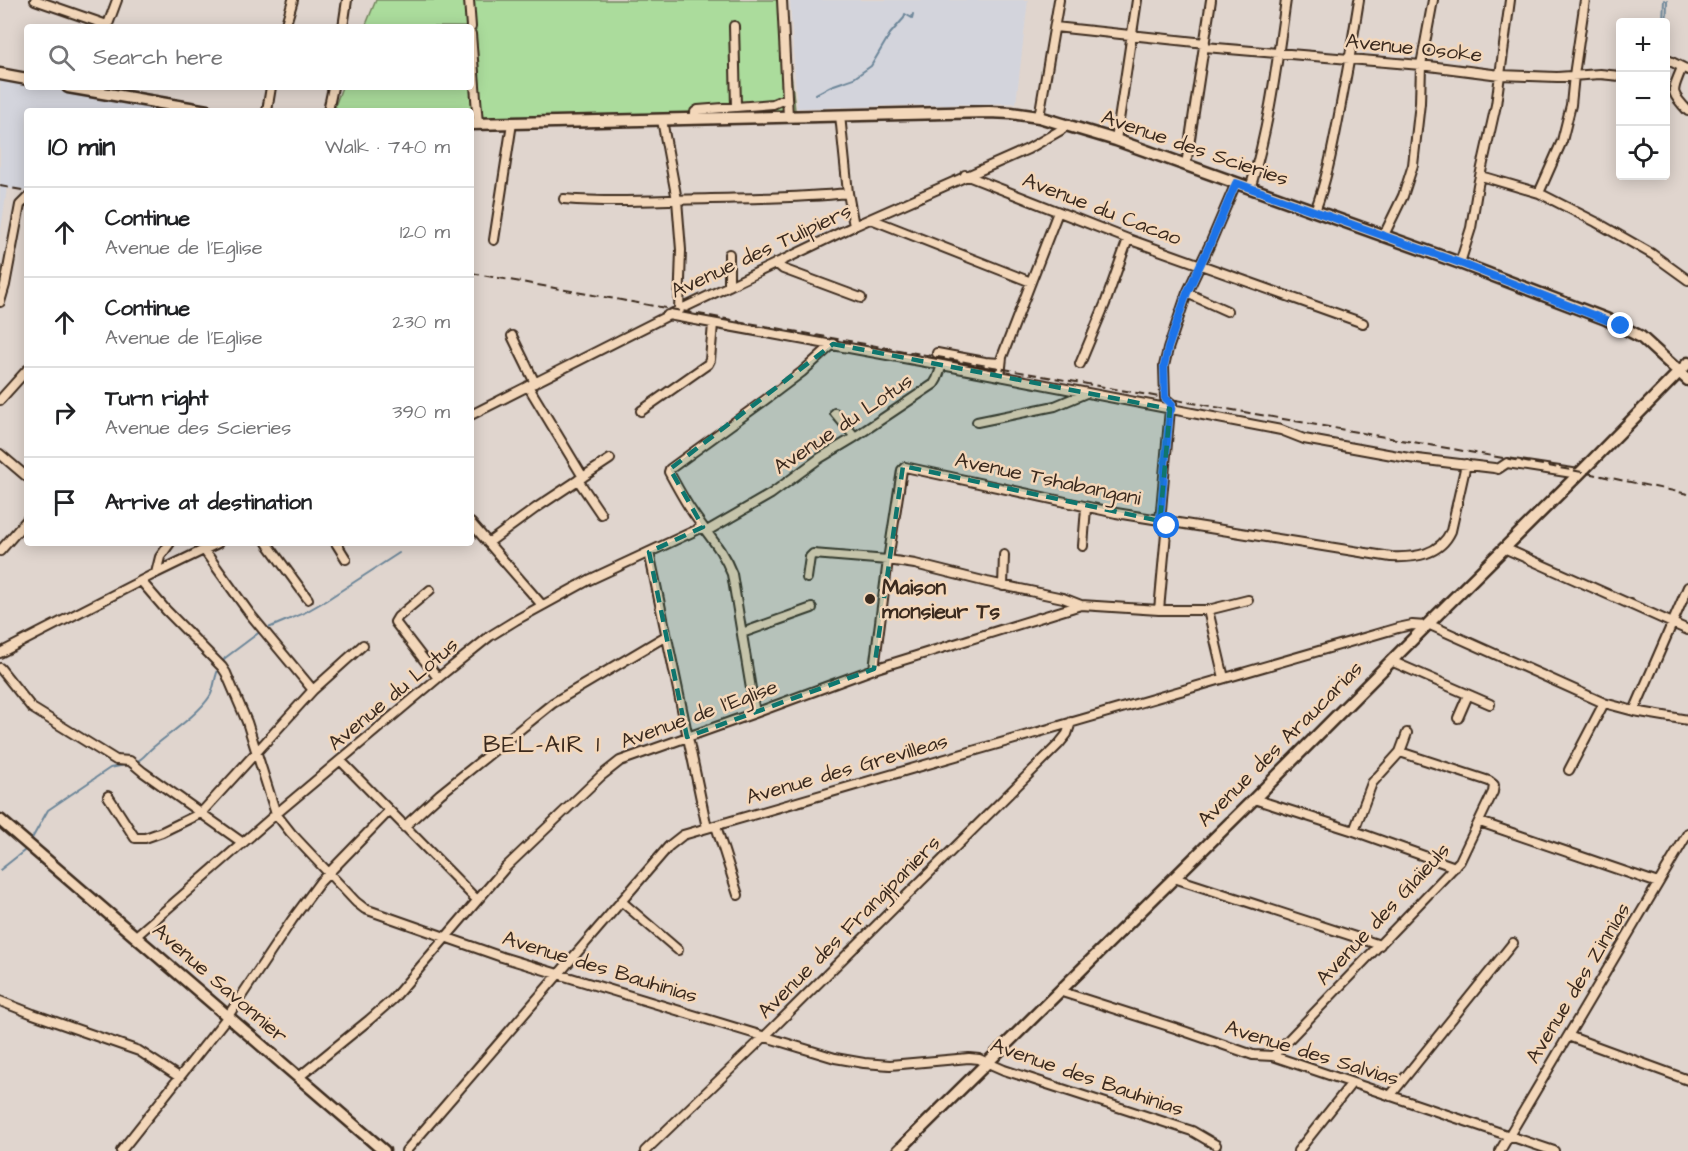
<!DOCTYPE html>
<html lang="en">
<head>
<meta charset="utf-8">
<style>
  body { margin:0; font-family:"Architects Daughter",sans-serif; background:#f6f6f6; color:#202124 }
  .controls { position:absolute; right:18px; top:18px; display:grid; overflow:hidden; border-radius:6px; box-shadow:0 3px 15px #0003 }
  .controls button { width:54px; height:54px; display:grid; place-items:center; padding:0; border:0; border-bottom:2px solid #e0e0e0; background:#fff; color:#202124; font:30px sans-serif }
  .stop { position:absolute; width:18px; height:18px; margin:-14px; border:4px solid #1a73e8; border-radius:50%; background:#fff }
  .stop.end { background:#1a73e8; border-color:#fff; box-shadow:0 2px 6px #0008 }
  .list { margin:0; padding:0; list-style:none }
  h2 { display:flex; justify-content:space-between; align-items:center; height:78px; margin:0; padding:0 24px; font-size:26px }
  h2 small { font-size:20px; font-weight:400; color:#757577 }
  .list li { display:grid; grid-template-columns:39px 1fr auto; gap:18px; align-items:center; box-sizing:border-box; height:90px; padding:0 24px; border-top:2px solid #e0e0e0 }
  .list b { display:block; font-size:22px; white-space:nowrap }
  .list p { margin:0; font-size:20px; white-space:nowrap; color:#757577 }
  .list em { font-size:20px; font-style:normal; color:#757577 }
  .icon { flex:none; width:33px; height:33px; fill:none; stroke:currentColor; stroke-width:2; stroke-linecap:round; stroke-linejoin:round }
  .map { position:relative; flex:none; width:1688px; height:1151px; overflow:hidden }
  .search { position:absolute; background:#fff; box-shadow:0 3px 15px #0003; left:24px; top:24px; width:450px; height:66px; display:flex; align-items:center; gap:15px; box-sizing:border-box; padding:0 21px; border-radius:6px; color:#757577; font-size:22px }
  .panel { position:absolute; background:#fff; box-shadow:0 3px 15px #0003; left:24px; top:108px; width:450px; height:438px; border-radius:6px }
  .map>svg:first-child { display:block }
</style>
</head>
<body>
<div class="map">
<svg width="1688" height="1151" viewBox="0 0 1688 1151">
  <rect width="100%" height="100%" fill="#e0d5ce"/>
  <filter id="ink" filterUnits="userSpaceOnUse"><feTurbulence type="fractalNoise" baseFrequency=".0167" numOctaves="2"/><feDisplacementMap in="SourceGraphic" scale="12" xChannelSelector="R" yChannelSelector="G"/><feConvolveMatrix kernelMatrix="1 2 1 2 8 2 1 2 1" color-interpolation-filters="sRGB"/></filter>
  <g filter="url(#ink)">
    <path fill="#d3d4dc" d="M790 0H1028L1016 103 797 108Z
      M0 80 27 84V87H41L171 111H27V191L7 188 0 237Z"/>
    <path fill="#abdc9c" stroke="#73835d" stroke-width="1.5" d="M376 0H783L795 110 471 120V111H338L335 106 342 87H471V27H365Z"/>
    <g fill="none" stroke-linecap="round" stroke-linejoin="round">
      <path stroke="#6c8699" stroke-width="2" d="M1663 22 1664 0
        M1666 39 1667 0
        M816 94 831 86 854 78 871 66 890 34 904 18 905 14 912 18 913 14
        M266 629 304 613 325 601 399 553
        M222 664 225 658 261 631
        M135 762C142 760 145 755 150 750 167 735 198 715 210 696 215 687 214 677 219 668
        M30 842 48 810 110 768 130 764
        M0 870 24 851 27 847"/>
      <defs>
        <path id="street" d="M35 0 107 25
          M469 0 471 27
          M782 0 788 116
          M734 26 736 106
          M107 27 117 0
          M285 27 293 0
          M343 27 347 0
          M1055 27 1205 43
          M471 34 478 124
          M1205 47 1421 65 1500 75 1557 77 1600 74 1620 76
          M1666 59 1688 70
          M1682 67C1673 92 1668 90 1688 111
          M267 111 271 87
          M328 111 333 87
          M840 115 848 193 854 226
          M1039 117 1059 0
          M695 119V112L698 110 773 104 787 98
          M662 120 677 200 681 250 679 310
          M1116 140 1137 0
          M1186 165 1211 0
          M965 175 1128 239 1363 323
          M1481 176 1539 193 1596 222 1652 254 1688 280
          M1250 189C1269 128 1277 63 1286 0
          M1539 193 1562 141 1571 105 1574 75 1585 0
          M564 199C612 203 662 200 711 199 756 198 802 198 848 193
          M1315 211C1326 182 1332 151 1338 120 1346 80 1353 40 1359 0
          M871 219 1031 282
          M1383 237 1403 196 1413 165 1420 103 1421 65 1433 0
          M494 240 512 123
          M729 254V286
          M776 263 783 269 861 298
          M1460 263 1471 228 1478 185 1496 105 1510 0
          M1187 293 1227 311
          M0 302 5 285 20 205 27 198
          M668 315 942 365 1281 430 1304 439 1409 458 1494 468 1498 469 1507 463 1579 474
          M512 336 535 383
          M937 353 985 362 1000 363
          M1080 364 1105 304 1128 239
          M1000 376 1002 357 1058 212
          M528 386 583 477
          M0 400 27 370
          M1171 409 1172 404 1165 398 1164 366 1168 349 1187 293 1210 244 1236 183
          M641 411 708 364 710 360 713 324
          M835 413 855 437
          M471 415 677 311 854 226 1028 149 1061 130 1068 124
          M977 422 1055 406 1086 393
          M0 454 27 477
          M578 480 601 514
          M1160 521 1170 409
          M471 523 542 605
          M707 531 771 494 820 458 855 437 934 384 937 379 942 365
          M267 543 308 599
          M336 543 346 559
          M488 543 536 508 610 459
          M1083 546 1086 508
          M1504 548 1688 630
          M204 550 250 614 313 690
          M0 551 27 520
          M649 552 707 828
          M156 573 160 557 170 543
          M807 578 810 557 813 554 888 560 915 564 987 582 1063 598 1081 605 1159 610H1208L1248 600
          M141 581 166 610 222 667 226 673 247 722 276 814 291 833 356 902 365 909 502 957 835 1058 864 1063 890 1065 969 1058 979 1059 1004 1070 1192 1131 1216 1145
          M1003 586 1004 555
          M430 590 398 617 395 622 438 678
          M1159 610 1167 522
          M1208 610 1224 678
          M1428 624 1604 703 1634 711 1688 720
          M742 633 812 608
          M0 653 156 573 218 543
          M1391 661 1490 704
          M0 668 32 708 116 760 130 761 143 772 243 843
          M874 669 888 560 902 470 905 467 1116 513 1391 557C1415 558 1440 555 1451 531L1466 464
          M1634 711 1688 587
          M755 713 732 574C722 548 706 533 691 510 683 498 676 485 669 472L670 469 765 400 802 372 833 344
          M1458 718 1468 695
          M1400 752 1407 733
          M341 761 477 900
          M1569 770 1604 703
          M108 796 135 838H145L162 832 201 813 313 690 363 645
          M1254 799 1354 831 1455 867
          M1480 822 1658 883
          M716 826 738 895
          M404 827 440 794 553 703 666 636
          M1174 878 1380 945
          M621 901 678 950
          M136 936 276 814 438 678 490 636 516 620 589 580 703 527
          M1059 991 1175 1028 1253 1055 1273 1056 1554 1151
          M0 1001 33 1014 139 1051 179 1077
          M1568 1036 1688 1080
          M1273 1056 1460 861 1493 792 1494 785 1489 781 1400 752 1372 783 1354 831
          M299 1077 369 1020 393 999 506 867 601 776 620 761 755 713 874 669 1081 605
          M1390 1096 1513 943
          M121 1151 228 1016 292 920 320 882 389 811
          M406 1151 669 846 683 835 1398 628 1412 625 1426 626
          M645 1151 765 1036 1059 744 1067 734 1071 722
          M1298 1151 1351 1084
          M1500 1151 1688 833"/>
        <path id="secondary" d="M0 74 27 79
          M68 87 207 111
          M471 124 989 112 1011 113 1039 117 1116 140 1460 263 1606 319 1641 337 1688 380
          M0 820 384 1151
          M898 1151 1254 799 1426 626 1579 474 1688 363"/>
      </defs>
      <use href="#street" stroke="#3b2a1e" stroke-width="12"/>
      <use href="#secondary" stroke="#3b2a1e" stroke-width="15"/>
      <use href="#street" stroke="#f3d7ba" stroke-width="8"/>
      <use href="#secondary" stroke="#f3d7ba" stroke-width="10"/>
      <path stroke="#3b2a1e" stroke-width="2" stroke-dasharray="9 4.5" stroke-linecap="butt" d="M0 186 27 191
        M471 273 1165 398 1582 472 1688 494"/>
    </g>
  </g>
  <g fill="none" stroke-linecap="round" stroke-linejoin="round" filter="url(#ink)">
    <path stroke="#1a73e8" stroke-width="8" d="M1167 526V522L1160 520 1170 409 1171 410 1172 404 1165 398 1164 366 1168 348 1187 293 1210 244 1236 183 1460 263 1621 326"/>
  </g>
  <path fill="#0f766e" fill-opacity="0.2" stroke="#0f766e" stroke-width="4.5" stroke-dasharray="12 8" stroke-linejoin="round" d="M833 344 1170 409 1160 521 903 466 874 669 687 737 649 552 703 527 670 469Z"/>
  <circle fill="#3b2a1e" stroke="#f3d7ba" stroke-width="2" cx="870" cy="599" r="6"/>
  <g text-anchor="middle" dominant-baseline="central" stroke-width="5" stroke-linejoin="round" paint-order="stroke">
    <g font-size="21" fill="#3b2a1e" stroke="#f3d7ba">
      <text transform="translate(1414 48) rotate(6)">Avenue Osoke</text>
      <text transform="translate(1195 148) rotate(19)">Avenue des Scieries</text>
      <text transform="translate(1102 209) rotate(21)">Avenue du Cacao</text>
      <text transform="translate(761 251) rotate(-25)">Avenue des Tulipiers</text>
      <text transform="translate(843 424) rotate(-34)">Avenue du Lotus</text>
      <text transform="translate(1048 479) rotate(12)">Avenue Tshabangani</text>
      <text transform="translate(393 694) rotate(-40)">Avenue du Lotus</text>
      <text transform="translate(699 714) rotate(-20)">Avenue de l'Eglise</text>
      <text transform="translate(1280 744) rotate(-45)">Avenue des Araucarias</text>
      <text transform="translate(847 769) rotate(-16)">Avenue des Grevilleas</text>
      <text transform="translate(1383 914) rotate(-47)">Avenue des Glaïeuls</text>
      <text transform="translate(849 927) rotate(-45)">Avenue des Frangipaniers</text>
      <text transform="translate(600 967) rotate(17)">Avenue des Bauhinias</text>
      <text transform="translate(220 983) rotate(41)">Avenue Savonnier</text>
      <text transform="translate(1578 983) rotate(-59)">Avenue des Zinnias</text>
      <text transform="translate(1312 1053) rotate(17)">Avenue des Salvias</text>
      <text transform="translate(1087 1077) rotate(19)">Avenue des Bauhinias</text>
    </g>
    <g font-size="21" font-weight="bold" fill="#3b2a1e" stroke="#f3d7ba" text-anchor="start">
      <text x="882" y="587">Maison<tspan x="882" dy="24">monsieur Ts</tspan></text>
    </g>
    <g font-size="24" letter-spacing="1.5" fill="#3b2a1e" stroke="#f3d7ba">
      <text x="542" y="745">BEL-AIR 1</text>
    </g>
  </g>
</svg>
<div class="controls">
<button>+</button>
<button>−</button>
<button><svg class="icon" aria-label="locate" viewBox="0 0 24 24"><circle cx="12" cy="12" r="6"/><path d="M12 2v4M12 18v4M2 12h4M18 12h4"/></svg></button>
</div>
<div class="stop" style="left:1167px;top:526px"></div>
<div class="stop end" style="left:1621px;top:326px"></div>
<div class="search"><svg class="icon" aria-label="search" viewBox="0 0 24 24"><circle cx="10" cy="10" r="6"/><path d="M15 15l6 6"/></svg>Search here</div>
<section class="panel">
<h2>10 min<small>Walk · 740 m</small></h2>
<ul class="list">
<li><svg class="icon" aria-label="ahead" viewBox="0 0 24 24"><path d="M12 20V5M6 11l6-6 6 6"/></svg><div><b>Continue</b><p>Avenue de l'Eglise</p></div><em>120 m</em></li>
<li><svg class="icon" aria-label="ahead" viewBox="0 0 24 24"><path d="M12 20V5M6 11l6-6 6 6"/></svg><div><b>Continue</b><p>Avenue de l'Eglise</p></div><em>230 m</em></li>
<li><svg class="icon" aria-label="right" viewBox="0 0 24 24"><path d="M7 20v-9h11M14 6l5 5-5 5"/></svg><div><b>Turn right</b><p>Avenue des Scieries</p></div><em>390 m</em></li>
<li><svg class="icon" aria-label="arrive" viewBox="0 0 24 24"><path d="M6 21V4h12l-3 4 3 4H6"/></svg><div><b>Arrive at destination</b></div></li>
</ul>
</section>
</div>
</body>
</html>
